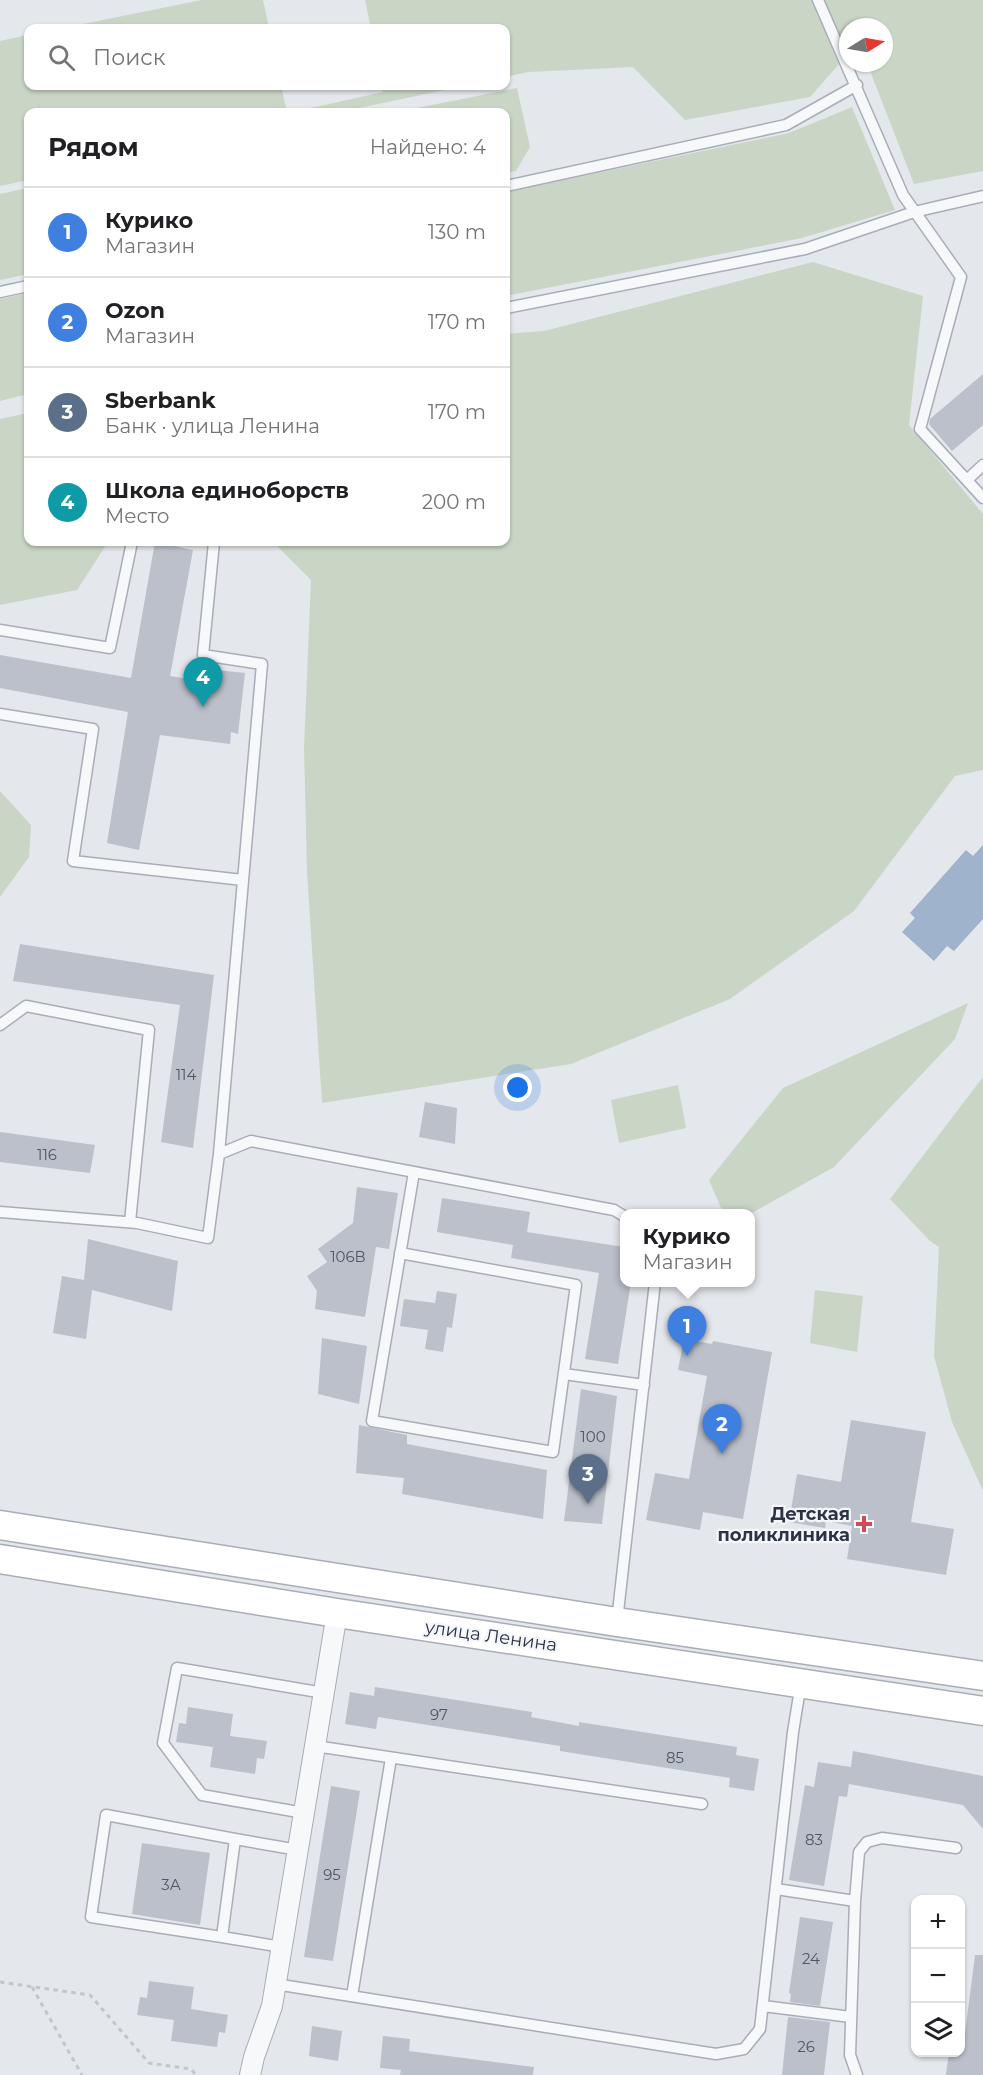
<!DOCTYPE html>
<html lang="ru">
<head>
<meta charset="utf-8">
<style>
  body { margin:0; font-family:Montserrat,sans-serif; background:#f2f2f2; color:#202124 }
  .controls { position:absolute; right:18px; bottom:18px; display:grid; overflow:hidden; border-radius:12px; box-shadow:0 2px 4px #0004 }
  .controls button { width:54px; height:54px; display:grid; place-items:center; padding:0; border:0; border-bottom:2px solid #e0e0e0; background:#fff; color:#202124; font:30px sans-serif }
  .compass { position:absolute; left:839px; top:18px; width:54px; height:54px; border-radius:50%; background:#fff; box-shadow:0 2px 4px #0004; rotate:79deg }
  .you { position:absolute; left:518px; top:1088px; width:21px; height:21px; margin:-15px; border:4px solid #fff; border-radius:50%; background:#1a73e8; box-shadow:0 0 0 9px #1a73e833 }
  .badge { display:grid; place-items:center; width:39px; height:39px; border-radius:50%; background:#d04a58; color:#fff; font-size:20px; font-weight:700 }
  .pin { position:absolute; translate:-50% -50px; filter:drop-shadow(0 2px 3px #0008) }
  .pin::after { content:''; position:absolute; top:32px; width:21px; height:18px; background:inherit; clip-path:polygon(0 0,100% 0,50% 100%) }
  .popup { position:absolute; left:620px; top:1209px; width:135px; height:78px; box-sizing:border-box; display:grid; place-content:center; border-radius:12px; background:#fff; filter:drop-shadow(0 2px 4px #0005); font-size:20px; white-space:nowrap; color:#757577 }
  .popup b { font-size:22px; color:#202124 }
  .popup::after { content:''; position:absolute; left:50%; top:100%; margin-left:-12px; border:12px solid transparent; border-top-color:#fff }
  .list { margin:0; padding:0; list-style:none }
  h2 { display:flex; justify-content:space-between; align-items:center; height:78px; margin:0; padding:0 24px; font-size:26px }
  h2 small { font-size:20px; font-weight:400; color:#757577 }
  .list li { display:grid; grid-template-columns:39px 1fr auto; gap:18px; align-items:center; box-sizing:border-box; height:90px; padding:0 24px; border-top:2px solid #e0e0e0 }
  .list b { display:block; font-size:22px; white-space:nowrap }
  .list p { margin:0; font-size:20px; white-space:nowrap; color:#757577 }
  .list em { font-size:20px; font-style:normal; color:#757577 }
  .icon { flex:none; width:33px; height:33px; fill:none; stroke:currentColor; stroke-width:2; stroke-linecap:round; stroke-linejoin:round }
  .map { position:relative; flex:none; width:983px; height:2075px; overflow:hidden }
  .search { position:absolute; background:#fff; box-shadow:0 2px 4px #0004; left:24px; top:24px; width:486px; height:66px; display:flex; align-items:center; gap:15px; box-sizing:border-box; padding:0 21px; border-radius:12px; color:#757577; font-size:22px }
  .panel { position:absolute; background:#fff; box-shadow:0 2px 4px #0004; left:24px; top:108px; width:486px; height:438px; border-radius:12px }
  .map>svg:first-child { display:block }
</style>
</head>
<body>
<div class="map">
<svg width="983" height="2075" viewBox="0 0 983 2075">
  <rect width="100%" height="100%" fill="#e4e7ec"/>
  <path fill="#c9d6c5" d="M202 0H263L269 28H63Z
    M365 0H983V171L914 184 867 63H884V27H848V54L810 97 685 120 633 67 528 72 506 77V28H371Z
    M28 35V86H281L287 112H28V180L0 186V41Z
    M382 86H464L340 112H293L383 92Z
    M517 88 530 147 516 171 506 173V112H397Z
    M852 107 895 210 802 238 506 296V192L789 133Z
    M28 188V274L0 280V194Z
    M813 262 923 296 909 425 983 514V770L955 776 854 911 730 999 571 1064 322 1103 307 872 304 747 311 580 273 542H506V334L544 331Z
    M28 293V394L0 401V299Z
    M28 413V542H108L77 590 0 605V419Z
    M0 791 31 825 29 857 0 897Z
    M968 1003 955 1039 834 1167 750 1214 732 1213 721 1208 709 1180 783 1088Z
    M983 1077V1491L952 1422 934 1356 939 1247 930 1241 890 1199Z
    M678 1085 686 1128 619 1143 611 1100Z
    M815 1290 863 1296 857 1352 810 1343Z"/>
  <path fill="#9fb3cc" d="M983 845V919L954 951 947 946 934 961 902 932 915 918 910 913 966 850 973 856Z"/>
  <path fill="#bbc0ca" d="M983 374V425L952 451 929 424 930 419Z
    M155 542 193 550 170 676 207 682 208 669 245 673 238 734 231 732 230 744 160 735 139 850 107 843 128 712 0 688V655L131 678Z
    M20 944 214 975 193 1148 161 1142 180 1005 13 981Z
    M425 1102 457 1108 455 1144 419 1137Z
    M0 1132 95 1145 90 1173 0 1162Z
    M357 1187 398 1193 389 1249 376 1247 365 1317 315 1309 317 1291 307 1276 327 1262 318 1249 353 1223Z
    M442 1198 530 1212 527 1232 624 1247V1282H631L618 1364 585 1359 599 1273 511 1258 513 1245 437 1232Z
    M88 1239 178 1261 172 1311 92 1290 86 1339 53 1333 62 1276 84 1280Z
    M437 1291 457 1294 452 1328 447 1327 443 1352 425 1349 428 1330 400 1326 404 1299 435 1303Z
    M322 1338 367 1346 359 1404 318 1394Z
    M684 1339 712 1344 713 1341 772 1352 743 1519 703 1512 700 1530 646 1520 655 1473 689 1479 707 1376 678 1370Z
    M581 1389 617 1396 602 1524 564 1521Z
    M851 1420 926 1432 911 1522 954 1529 946 1575 847 1559 852 1526 826 1521 825 1528 789 1522 797 1474 841 1482Z
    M359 1425 407 1435V1444L547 1470 543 1519 402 1494 404 1478 356 1473Z
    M375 1687 532 1712 531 1717 579 1726V1722L737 1747 736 1755 759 1759 754 1791 729 1787 730 1778 560 1751V1746L378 1717 376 1729 345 1724 350 1692 374 1696Z
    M188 1707 233 1714 230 1736 267 1741 264 1759 257 1758 255 1774 210 1767 213 1747 176 1742 179 1723 186 1724Z
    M853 1751 983 1776V1829L963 1805 849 1784 847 1797 839 1796 824 1886 789 1880 805 1785 814 1787 818 1762 851 1767Z
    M331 1786 360 1791 333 1961 304 1957Z
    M142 1843 210 1853 200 1925 132 1914Z
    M800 1917 833 1922 820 2006 790 2002 791 1994 789 1993Z
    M975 1955H983V2075H946L949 2052H960V2048L963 2049Z
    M149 1981 194 1987 191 2009 228 2015 225 2033 219 2032 217 2047 171 2041 174 2020 137 2015 140 1997 147 1998Z
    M788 2017 830 2022 824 2075H782Z
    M312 2026 342 2031 338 2061 309 2056Z
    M383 2036 410 2039 409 2051 534 2067 533 2075H400L401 2070 380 2068Z"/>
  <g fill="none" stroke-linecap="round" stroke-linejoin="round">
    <defs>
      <path id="lane" d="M818 0 903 195 961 277 920 429 983 498
        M506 186 786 125 857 85
        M0 292 28 286
        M506 308 805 249 914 212 983 196
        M967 480 983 465
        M214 542 203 655 262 664 219 1154
        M0 630 110 648 132 542
        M0 714 93 729 73 861 243 880
        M0 1025 26 1006 149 1030 130 1222
        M0 1212 137 1223 208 1238 219 1154 251 1141 614 1210 624 1216
        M400 1253 576 1285 553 1452 372 1421 414 1172
        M564 1374 644 1385
        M617 1621 655 1282
        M315 1746 702 1804
        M304 1813 202 1795 163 1743 177 1668 324 1693
        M776 1889 855 1901
        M222 1937 91 1917 106 1815 235 1839
        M282 1947 222 1937 235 1839 298 1850
        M275 1984 716 2054 744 2049 760 2029 793 1732 801 1683
        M352 1996 391 1758
        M763 2006 851 2017
        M857 2075 850 2055 855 1901 859 1852 867 1842 882 1838 956 1848"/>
      <path id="street" d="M250 2075 254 2057 272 2006 337 1613"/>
      <path id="secondary" d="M0 1525 617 1622 983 1676
        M0 1559 337 1613 983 1711"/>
    </defs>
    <use href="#lane" stroke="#a9adb7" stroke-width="13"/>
    <use href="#street" stroke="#a9adb7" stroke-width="22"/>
    <use href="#secondary" stroke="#a9adb7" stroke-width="31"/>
    <path stroke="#c2c5cb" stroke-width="3" stroke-dasharray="4.5 4.5" stroke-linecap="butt" d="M0 1982 90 1995 149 2063 191 2069 196 2075
      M32 1987 82 2075"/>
    <use href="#lane" stroke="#f7f8fa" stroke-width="10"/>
    <use href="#street" stroke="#f7f8fa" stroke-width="20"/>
    <use href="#secondary" stroke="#fff" stroke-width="28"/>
  </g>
  <path fill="#d04a58" stroke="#f4f6f9" stroke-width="2" d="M861 1515h6v6h6v6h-6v6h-6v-6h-6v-6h6z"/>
  <g text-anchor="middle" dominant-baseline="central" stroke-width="4.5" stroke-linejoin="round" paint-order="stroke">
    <g font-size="15" fill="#4f5666">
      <text x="186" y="1074">114</text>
      <text x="47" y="1154">116</text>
      <text x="348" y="1256">106В</text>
      <text x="593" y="1436">100</text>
      <text x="439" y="1714">97</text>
      <text x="675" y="1757">85</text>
      <text x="814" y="1839">83</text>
      <text x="332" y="1874">95</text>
      <text x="171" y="1884">3А</text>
      <text x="811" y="1958">24</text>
      <text x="806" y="2046">26</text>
    </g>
    <g font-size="18" font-weight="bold" fill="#2b3345" stroke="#f4f6f9" text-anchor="end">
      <text x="850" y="1514">Детская<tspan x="850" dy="21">поликлиника</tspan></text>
    </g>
    <g font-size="18" fill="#2b3345" stroke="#f4f6f9">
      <text transform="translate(491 1636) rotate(8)">улица Ленина</text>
    </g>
  </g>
</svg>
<div class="controls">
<button>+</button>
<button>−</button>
<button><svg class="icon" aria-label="layers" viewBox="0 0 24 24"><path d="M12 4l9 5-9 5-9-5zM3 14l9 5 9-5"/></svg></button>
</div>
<svg class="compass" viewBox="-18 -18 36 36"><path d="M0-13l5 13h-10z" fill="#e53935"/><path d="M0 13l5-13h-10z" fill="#757577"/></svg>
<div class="you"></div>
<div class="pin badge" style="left:687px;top:1356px;background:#3f7fe0">1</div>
<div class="popup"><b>Курико</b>Магазин</div>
<div class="pin badge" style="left:722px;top:1454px;background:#3f7fe0">2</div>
<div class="pin badge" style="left:588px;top:1504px;background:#5c6f8a">3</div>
<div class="pin badge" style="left:203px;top:707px;background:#0f9aa8">4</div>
<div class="search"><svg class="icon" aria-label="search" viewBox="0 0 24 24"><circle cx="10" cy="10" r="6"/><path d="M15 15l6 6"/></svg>Поиск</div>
<section class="panel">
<h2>Рядом<small>Найдено: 4</small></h2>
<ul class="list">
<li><span class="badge" style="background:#3f7fe0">1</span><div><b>Курико</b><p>Магазин</p></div><em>130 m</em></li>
<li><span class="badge" style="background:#3f7fe0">2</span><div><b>Ozon</b><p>Магазин</p></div><em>170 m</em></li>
<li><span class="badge" style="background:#5c6f8a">3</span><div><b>Sberbank</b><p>Банк · улица Ленина</p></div><em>170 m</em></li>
<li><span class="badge" style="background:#0f9aa8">4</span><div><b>Школа единоборств</b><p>Место</p></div><em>200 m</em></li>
</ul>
</section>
</div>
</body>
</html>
